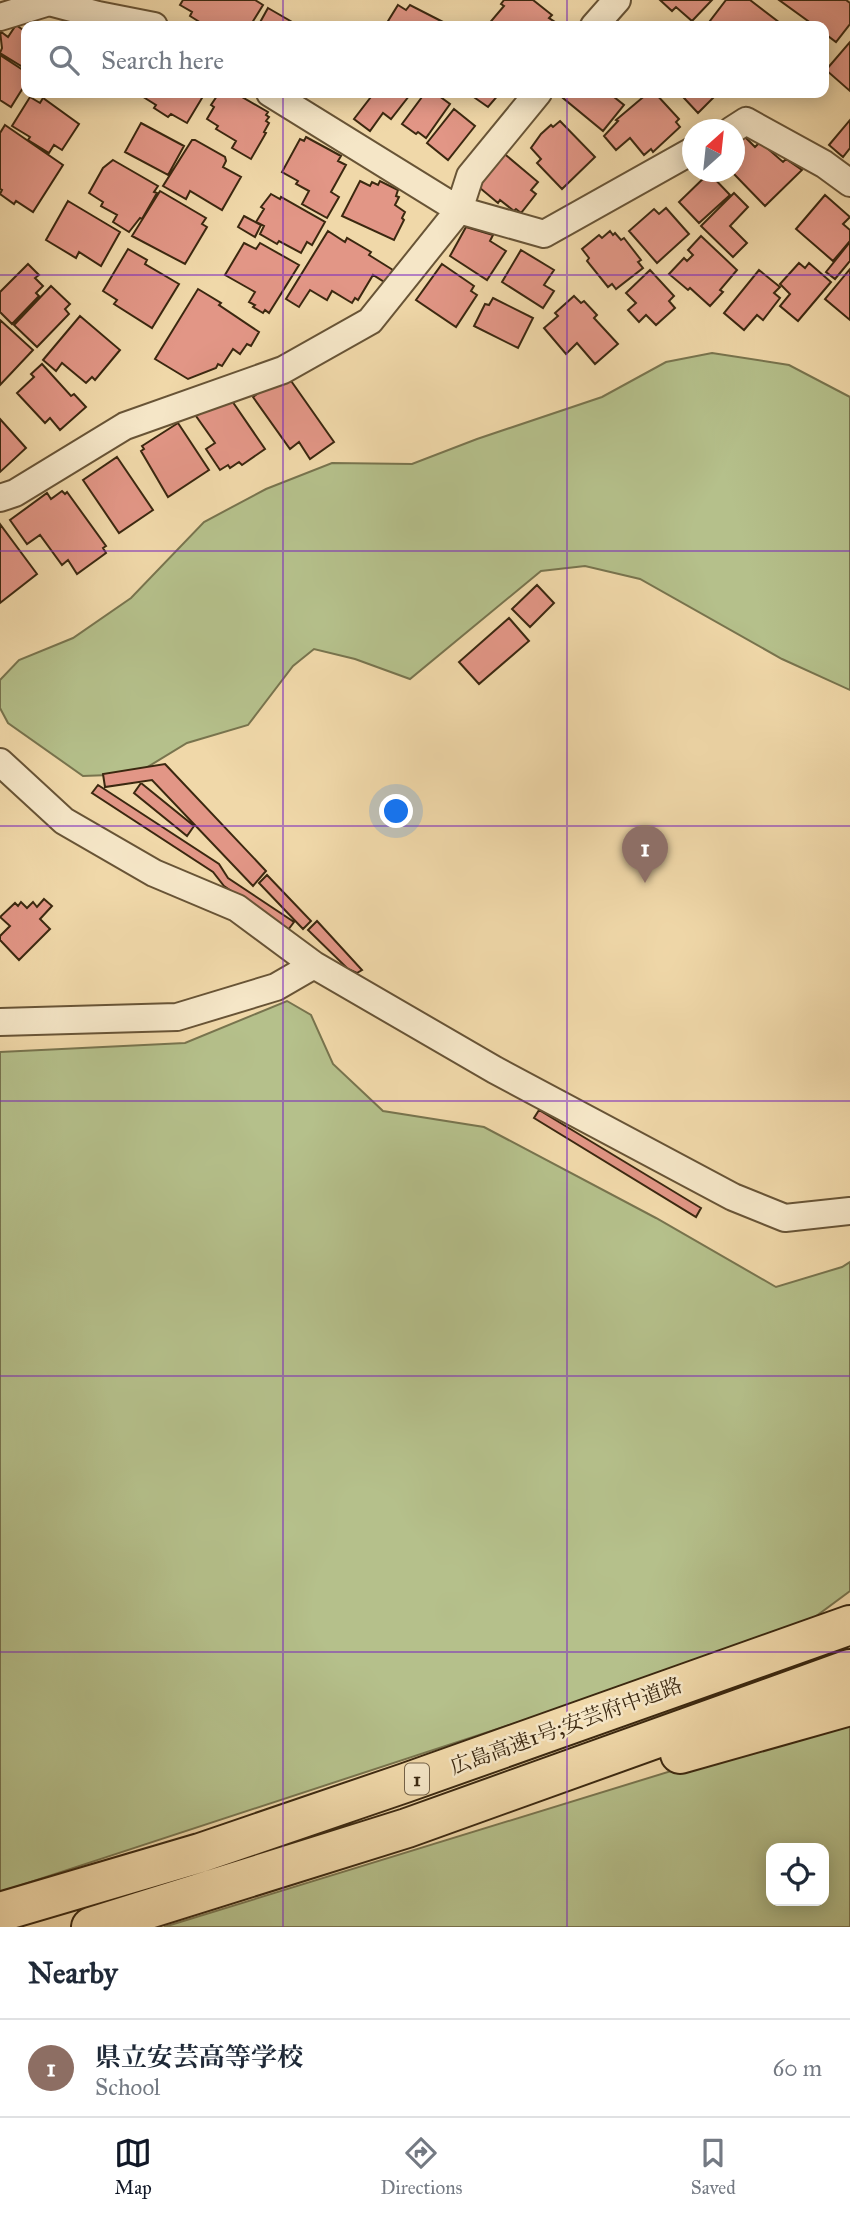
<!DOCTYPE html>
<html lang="en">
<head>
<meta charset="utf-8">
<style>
  body { margin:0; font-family:"IM FELL Great Primer","Noto Serif JP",serif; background:#f2f2f3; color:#1f2937 }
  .controls { position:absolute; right:21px; bottom:21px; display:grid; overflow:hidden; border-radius:14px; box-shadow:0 4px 18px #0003 }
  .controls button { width:63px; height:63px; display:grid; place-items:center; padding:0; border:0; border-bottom:2px solid #e0e1e3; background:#fff; color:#1f2937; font:35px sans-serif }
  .compass { position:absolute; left:682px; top:119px; width:63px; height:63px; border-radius:50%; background:#fff; box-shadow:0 4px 18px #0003; rotate:27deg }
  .you { position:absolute; left:397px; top:812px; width:24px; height:24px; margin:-18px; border:5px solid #fff; border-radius:50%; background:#1a73e8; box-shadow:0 0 0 10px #1a73e833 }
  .badge { display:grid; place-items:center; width:46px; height:46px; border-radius:50%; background:#111827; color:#fff; font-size:23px; font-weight:700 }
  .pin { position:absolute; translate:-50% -58px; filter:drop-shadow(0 2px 4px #0008) }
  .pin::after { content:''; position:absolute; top:37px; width:24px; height:21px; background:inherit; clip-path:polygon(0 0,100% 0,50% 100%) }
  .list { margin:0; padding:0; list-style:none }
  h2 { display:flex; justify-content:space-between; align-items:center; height:91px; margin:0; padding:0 28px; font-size:30px }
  h2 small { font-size:23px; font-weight:400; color:#747a83 }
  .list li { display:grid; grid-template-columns:46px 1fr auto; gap:21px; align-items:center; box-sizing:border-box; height:98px; padding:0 28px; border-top:2px solid #e0e1e3 }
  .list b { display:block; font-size:26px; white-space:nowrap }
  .list p { margin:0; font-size:23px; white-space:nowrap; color:#747a83 }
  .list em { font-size:23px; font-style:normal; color:#747a83 }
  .icon { flex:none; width:38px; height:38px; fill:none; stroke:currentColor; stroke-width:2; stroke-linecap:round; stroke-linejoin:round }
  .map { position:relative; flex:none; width:850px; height:1927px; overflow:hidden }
  .search { position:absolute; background:#fff; box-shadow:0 4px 18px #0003; left:21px; right:21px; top:21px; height:77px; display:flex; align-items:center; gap:18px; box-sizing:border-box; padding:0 24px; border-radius:14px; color:#747a83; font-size:26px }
  .sheet { height:189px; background:#fff }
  nav { display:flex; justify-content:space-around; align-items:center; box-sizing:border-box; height:98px; border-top:2px solid #e0e1e3; background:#fff; font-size:19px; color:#747a83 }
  nav a { display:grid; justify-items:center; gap:4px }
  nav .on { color:#111827 }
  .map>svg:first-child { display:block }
</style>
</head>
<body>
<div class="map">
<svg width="850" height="1927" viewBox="0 0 850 1927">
  <rect width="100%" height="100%" fill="#f0d8a9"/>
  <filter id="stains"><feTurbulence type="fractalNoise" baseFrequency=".00286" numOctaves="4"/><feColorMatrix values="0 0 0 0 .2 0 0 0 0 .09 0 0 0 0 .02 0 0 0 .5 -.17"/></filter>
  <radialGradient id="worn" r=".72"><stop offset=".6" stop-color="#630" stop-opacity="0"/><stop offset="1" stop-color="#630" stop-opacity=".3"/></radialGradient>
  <path fill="#b5c08b" stroke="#78744e" stroke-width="2" fill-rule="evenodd" d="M712 353 789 365 850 397V690L782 659 640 579 585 566 541 571 410 679 355 659 314 649 293 666 248 725 187 743 136 774 83 776 8 723 0 708V680L19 660 73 638 131 598 204 522 266 489 332 463 412 464 477 439 602 397 666 362Z
    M287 1001 311 1015 333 1064 383 1111 484 1127 656 1218 776 1287 842 1267 850 1262V1591L796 1631 0 1892V1052L185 1043Z
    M850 1716V1927H164ZM771 1848H824V1901H771Z"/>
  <path fill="#e29686" stroke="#3b2810" stroke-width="2" d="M183 0H255L263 5 250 26H206L190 16 192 12 180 5Z
    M504 0H533L552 15 549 18 555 22 551 26H487L504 6 501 4Z
    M660 0H712L692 21 676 7 672 11Z
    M726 0H750L784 26H710L712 23 710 21Z
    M779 0H846L850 3V24L836 42 824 33V26H815Z
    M398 5 406 10 410 5 445 23 443 26H385Z
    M268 8 299 26H258Z
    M16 25 26 32V69L0 53 2 48 0 31 8 37Z
    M850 42V91L826 70Z
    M0 55 26 72V83L11 107 0 100Z
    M137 93H205L187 123 171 114 168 117 154 108 156 105Z
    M219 93H235L268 112 266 115 269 117 266 121 269 123 264 132 266 133 251 159 232 148 236 141 216 129 218 126 207 119 214 107 211 105Z
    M374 93H405L409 96 391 119 383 113 370 131 354 119Z
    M425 93H435L450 104 426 138 418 132 416 134 402 124Z
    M468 93H500L488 107Z
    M567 93H609L624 105 603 131 563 98Z
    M648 93 652 96 655 93 679 119 676 122 680 127 653 152 651 149 644 155 630 138 616 150 604 136 618 121 616 120Z
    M682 93H712L715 96 698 113 684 98 686 97Z
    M30 97 40 103 43 98 79 124 62 150 54 145 49 153 28 140 30 137 12 126Z
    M454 109 475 126 448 160 427 143Z
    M850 120V148L843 157 829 145Z
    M560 121 595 157 562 189 537 163 541 159 531 148 541 134 551 125 553 127Z
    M141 123 184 146 168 175 125 152Z
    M5 125 63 165 33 212 16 201 14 204 0 194 2 190 0 189V133Z
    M741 133 755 147 760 142 783 162 786 159 802 170 765 206 732 172H734V139Z
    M306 137 341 156 338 161 346 165 331 192 339 197 327 218 302 204 309 191 296 184 298 181 282 172 300 139 304 141Z
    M192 140H195L225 157 226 161 223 167 241 177 222 210 190 191 186 199 163 186Z
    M501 151 538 182 531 190 536 194 521 213 516 209 514 211 500 200 498 203 474 183Z
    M113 160 158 186 154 192 157 193 142 219 140 218 129 232 113 222 117 215 101 206 103 202 89 193 103 168Z
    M709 173 730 195 699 223 679 202Z
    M360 181 370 186 372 182 378 185 380 181 398 190 396 196 399 197 395 205 405 212 402 218 404 220 394 240 342 216Z
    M160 191 206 218 202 224 207 227 185 264 132 236Z
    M734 193 748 207 730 226 747 243 733 257 701 226Z
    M271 194 280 199 281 197 325 222 312 245 307 242 301 253 279 241 277 244 260 234 264 226 256 222 264 209 261 207Z
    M825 195 850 217 843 224 850 230V241L833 261 796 229Z
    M68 201 120 232 101 266 79 252 76 258 46 240Z
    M666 208 689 234 657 263 629 231 654 209 659 214Z
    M244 216 261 225 255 237 238 227Z
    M466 227 493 235 490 241 506 251 487 280 450 256Z
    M328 231 345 242 347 238 371 252 369 255 393 270 386 283 373 275 358 300 355 298 352 303 332 291 327 300 310 290 299 307 286 299Z
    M610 231 613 235 615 233 621 240 624 238 641 260 638 262 643 268 616 289 612 284 608 287 587 261 589 258 582 249 599 235 602 238Z
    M701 236 737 270 720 290 723 292 710 306 690 288 688 290 669 274 684 258 687 261 693 255 688 250Z
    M850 242V261L835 279 826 272Z
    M244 243 256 249 260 243 299 265 269 313 265 310 263 313 253 307 255 305 249 302 255 292 225 275Z
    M128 249 147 260 145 264 179 284 152 328 114 304 117 300 103 291Z
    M521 250 554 270 544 285 554 291 543 308 502 282Z
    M799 263 805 268 809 263 831 282 798 321 780 306 790 294 780 284Z
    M28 264 39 275 35 278 43 286 36 293 39 296 12 324 0 312V292Z
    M442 264 474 286 471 291 477 295 456 327 416 300Z
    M850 269V320L825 299Z
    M650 270 674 296 669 301 675 308 656 325 646 315 639 322 628 310 636 303 626 293Z
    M759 270 780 287 774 293 780 298 763 320 757 315 744 330 724 313Z
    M51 286 70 304 65 309 69 314 37 347 14 325Z
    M198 289 221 303 219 305 259 332 251 346 247 344 240 354 233 349 222 366 218 364 216 368 188 379 155 359Z
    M574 296 581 303 584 301 597 315 594 318 618 344 595 364 577 343 566 354 544 328 558 316 555 313Z
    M493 298 533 318 518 348 474 326 485 304 489 305Z
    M80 316 120 350 95 380 92 377 86 383 62 363 56 371 43 360Z
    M0 320 33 350 0 385Z
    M42 364 71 396 74 394 86 407 60 430 50 418 45 423 17 393 34 377 31 374Z
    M282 375 289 378 334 442 310 459 299 442 290 449 253 397Z
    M230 398 265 449 242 465 239 462 230 468 228 465 220 470 206 449 215 443 196 416 220 400Z
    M0 419 26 448 0 472Z
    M178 423 209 470 168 497 141 451 144 449 142 446Z
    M117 457 153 510 119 533 83 480Z
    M62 491 65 494 67 492 106 546 103 548 106 553 77 574 68 560 62 565 40 535 27 544 10 520 47 493 51 499Z
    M0 524 37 574 0 603Z
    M537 585 554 603 530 627 512 609Z
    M509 618 529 641 479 684 459 662Z
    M165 764 266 871 253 886 152 780 105 787 103 774Z
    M141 783 194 826 187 836 134 793Z
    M98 785 219 864 228 878 294 922 288 930 224 886 213 872 92 793Z
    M267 875 311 921 303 929 259 883Z
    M44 899 52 906 40 919 50 929 19 960 0 940V936L10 926 0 917 15 903 18 906 21 902 27 908 33 902 37 907Z
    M317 921 362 970 357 973 348 969 308 930Z
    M539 1110 701 1208 696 1217 534 1118Z"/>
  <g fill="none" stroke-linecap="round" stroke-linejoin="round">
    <defs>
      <path id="street" d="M0 17 49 2 98 15 154 26
        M594 26 617 0
        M270 93 459 210 544 234 692 151
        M732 130 746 121 824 164 850 183
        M0 498 15 493 125 426 283 370 370 321 459 210 470 176 538 93
        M0 762 64 821 154 873 237 908 314 965 495 1070 733 1197 785 1218 850 1211
        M0 1022 177 1017 276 987 314 965"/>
      <path id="highway" d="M680 1754 850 1706
        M0 1912 200 1853 405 1783 850 1625
        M91 1927 407 1828 850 1669"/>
    </defs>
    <use href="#street" stroke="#685436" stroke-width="30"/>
    <use href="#highway" stroke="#3b2810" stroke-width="42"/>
    <use href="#street" stroke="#f5e6c7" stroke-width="26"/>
    <use href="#highway" stroke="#f0d8a9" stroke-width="38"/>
  </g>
  <path fill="none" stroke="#7b2cbf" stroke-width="2" stroke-opacity="0.55" d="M283 0V26M567 0V26M283 93V1927M567 93V1927M0 275H850M0 551H850M0 826H850M0 1101H850M0 1376H850M0 1652H850"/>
  <g text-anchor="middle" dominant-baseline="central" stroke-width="5" stroke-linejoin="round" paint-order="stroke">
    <rect fill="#f5e6c7" stroke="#736147" stroke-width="2" x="405" y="1763.5" width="24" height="31" rx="5"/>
    <g font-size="19" font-weight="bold" fill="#3b2810">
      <text x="417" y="1779">1</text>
    </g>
    <g font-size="21" fill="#3b2810" stroke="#f5e6c7">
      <text transform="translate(566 1726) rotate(-20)">広島高速1号;安芸府中道路</text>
    </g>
  </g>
  <rect width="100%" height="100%" filter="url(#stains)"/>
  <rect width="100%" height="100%" fill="url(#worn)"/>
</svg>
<div class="controls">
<button><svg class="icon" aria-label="locate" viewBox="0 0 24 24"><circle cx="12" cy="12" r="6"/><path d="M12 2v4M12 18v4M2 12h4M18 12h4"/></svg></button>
</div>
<svg class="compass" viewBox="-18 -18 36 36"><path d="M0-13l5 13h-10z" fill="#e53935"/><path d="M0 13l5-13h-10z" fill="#747a83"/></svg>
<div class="you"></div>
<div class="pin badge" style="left:645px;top:883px;background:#8d6e63">1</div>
<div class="search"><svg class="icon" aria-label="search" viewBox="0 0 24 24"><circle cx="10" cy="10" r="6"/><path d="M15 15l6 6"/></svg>Search here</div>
</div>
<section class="sheet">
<h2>Nearby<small></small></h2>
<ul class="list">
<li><span class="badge" style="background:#8d6e63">1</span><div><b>県立安芸高等学校</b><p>School</p></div><em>60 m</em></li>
</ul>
</section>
<nav>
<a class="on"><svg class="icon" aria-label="map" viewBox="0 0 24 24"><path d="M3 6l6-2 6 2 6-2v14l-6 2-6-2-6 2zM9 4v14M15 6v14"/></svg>Map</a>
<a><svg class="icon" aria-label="directions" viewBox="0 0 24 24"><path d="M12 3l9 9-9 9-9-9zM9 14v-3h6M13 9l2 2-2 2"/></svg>Directions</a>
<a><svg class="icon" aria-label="saved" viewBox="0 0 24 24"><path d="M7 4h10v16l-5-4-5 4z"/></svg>Saved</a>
</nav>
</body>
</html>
